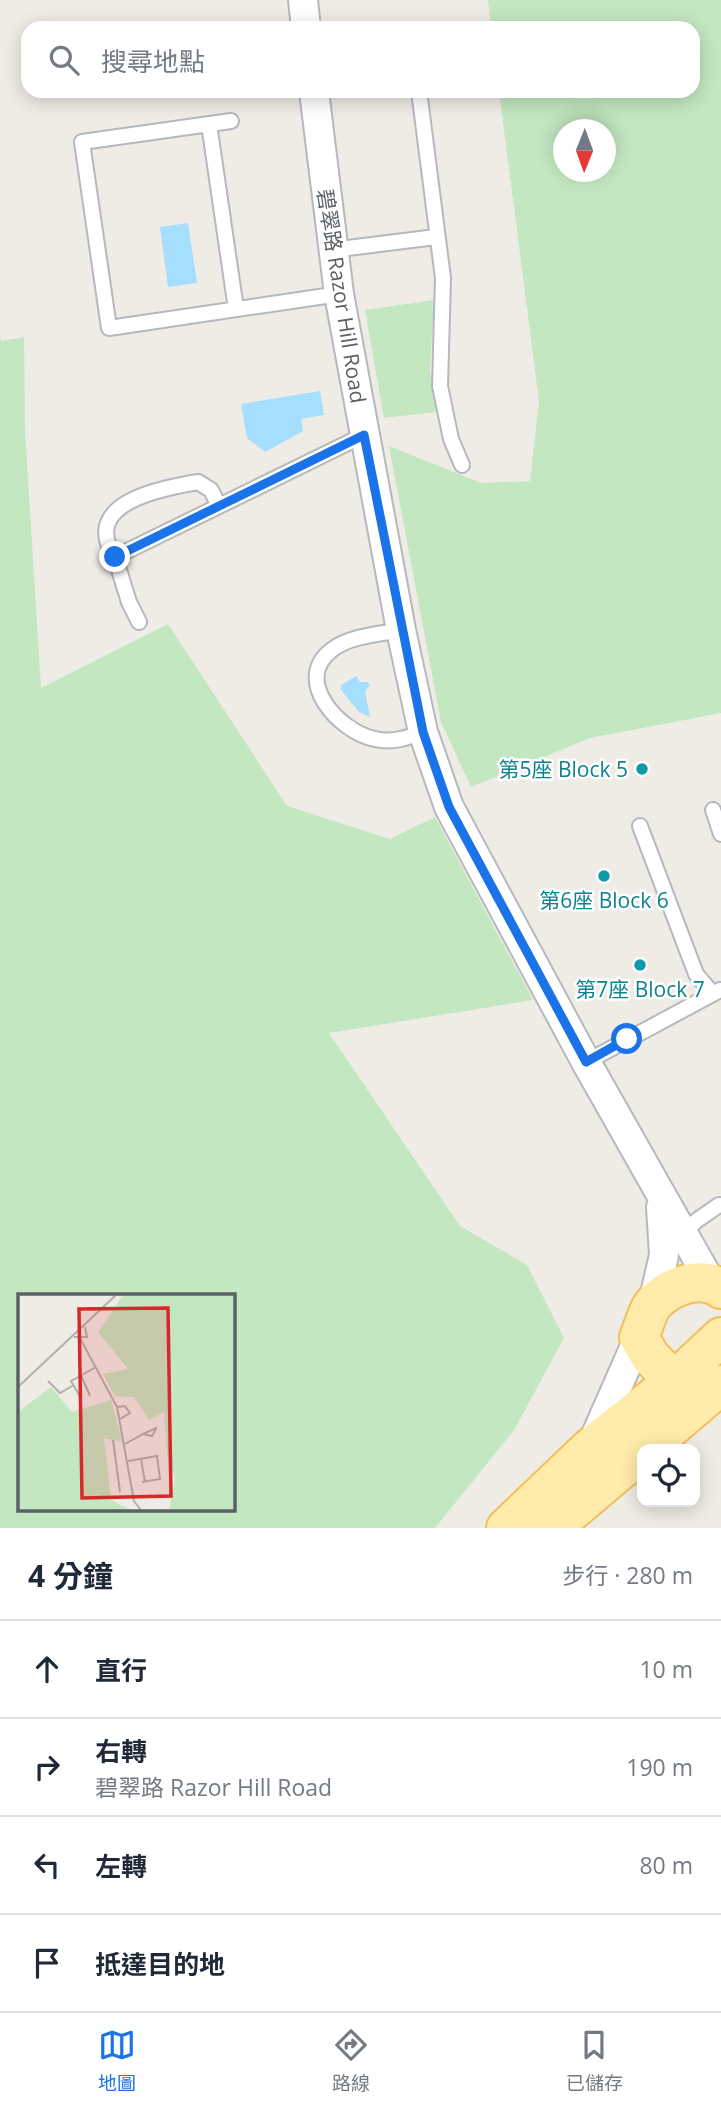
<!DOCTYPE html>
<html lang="zh-TW">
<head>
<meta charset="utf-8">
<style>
  body { margin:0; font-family:"Open Sans","Noto Sans TC",sans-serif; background:#f6f6f7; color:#1f2937 }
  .controls { position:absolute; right:21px; bottom:21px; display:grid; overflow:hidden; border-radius:14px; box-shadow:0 4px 18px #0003 }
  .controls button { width:63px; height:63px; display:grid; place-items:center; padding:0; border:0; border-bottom:2px solid #e0e1e3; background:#fff; color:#1f2937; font:35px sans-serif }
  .compass { position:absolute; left:553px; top:119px; width:63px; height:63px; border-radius:50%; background:#fff; box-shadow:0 4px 18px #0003; rotate:181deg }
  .stop { position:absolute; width:21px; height:21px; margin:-16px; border:5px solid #1a73e8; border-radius:50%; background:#fff }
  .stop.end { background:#1a73e8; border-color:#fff; box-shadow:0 2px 7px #0008 }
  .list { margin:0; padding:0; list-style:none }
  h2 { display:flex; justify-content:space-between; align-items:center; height:91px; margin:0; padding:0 28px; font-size:30px }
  h2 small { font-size:23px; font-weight:400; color:#747a83 }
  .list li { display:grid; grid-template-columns:46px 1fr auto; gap:21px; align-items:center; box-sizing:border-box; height:98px; padding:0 28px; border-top:2px solid #e0e1e3 }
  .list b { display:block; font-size:26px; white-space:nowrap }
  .list p { margin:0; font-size:23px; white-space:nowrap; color:#747a83 }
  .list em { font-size:23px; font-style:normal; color:#747a83 }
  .icon { flex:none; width:38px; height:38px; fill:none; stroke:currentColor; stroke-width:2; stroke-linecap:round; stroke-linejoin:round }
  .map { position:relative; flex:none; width:721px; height:1528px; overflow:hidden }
  .search { position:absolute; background:#fff; box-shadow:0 4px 18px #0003; left:21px; right:21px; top:21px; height:77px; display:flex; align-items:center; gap:18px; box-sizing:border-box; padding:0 24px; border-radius:21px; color:#747a83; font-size:26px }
  .sheet { height:483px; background:#fff }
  nav { display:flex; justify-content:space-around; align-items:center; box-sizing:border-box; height:98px; border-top:2px solid #e0e1e3; background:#fff; font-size:19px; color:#747a83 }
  nav a { display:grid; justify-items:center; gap:4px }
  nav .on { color:#1a73e8 }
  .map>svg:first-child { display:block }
</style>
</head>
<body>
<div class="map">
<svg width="721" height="1528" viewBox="0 0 721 1528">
  <rect width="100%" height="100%" fill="#efece5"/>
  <path fill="#c3e7c1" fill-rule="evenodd" d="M488 0H721V713L590 738 471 787 441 722 389 446 481 483 530 481 539 401 499 91H693V28H491ZM564 130H606V172H564Z
    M434 300 430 371 436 412 384 418 365 310Z
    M0 334 1 341 24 337 25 430 41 688 168 624 287 806 390 839 435 817 533 1000 329 1033 460 1226 527 1265 564 1338 514 1430 435 1528H0ZM19 1295H233V1509H19Z"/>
  <path fill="#a5deff" d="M188 223 197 283 168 287 160 227Z
    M320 391 324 415 301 419 303 431 265 452 247 438 241 404Z
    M356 676 360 682H367L370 685 365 692 370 717 359 712 341 690V685Z"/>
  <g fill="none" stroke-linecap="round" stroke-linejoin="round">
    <defs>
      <path id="service" d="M419 91 443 278 440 386 451 439 462 465
        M231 121 82 142 109 328 339 294
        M209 124 236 309
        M332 250 436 237
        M219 506 211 490 198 482C162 488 79 503 115 557L364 435
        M115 557 129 602 139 622
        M401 630C380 634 350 636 333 649 291 679 339 732 375 739 392 743 407 738 423 732
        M713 810 721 834
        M640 826 696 974 713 994
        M586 1062 720 990
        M680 1237 696 1221 719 1205"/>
      <path id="minor" d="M303 0 306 28
        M314 91 339 294 401 630 423 732 449 807 586 1062 710 1281
        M653 1303 664 1255 661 1207
        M592 1444 639 1337"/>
      <path id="primary" d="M674 1381 650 1356 639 1337C644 1327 647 1310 655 1302 672 1285 702 1275 721 1289
        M646 1449 721 1385
        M506 1528 591 1447 674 1381 721 1337
        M552 1528 642 1452"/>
    </defs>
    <use href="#service" stroke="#b5b8bc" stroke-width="18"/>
    <use href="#minor" stroke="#b5b8bc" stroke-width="32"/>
    <use href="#primary" stroke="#f4be59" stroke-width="42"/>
    <use href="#service" stroke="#fff" stroke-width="14"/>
    <use href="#minor" stroke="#fff" stroke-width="28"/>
    <use href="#primary" stroke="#ffebaa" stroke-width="38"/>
  </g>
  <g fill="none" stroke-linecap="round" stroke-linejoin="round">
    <path stroke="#1a73e8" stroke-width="9" d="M115 557 364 435 423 732 449 807 586 1062 627 1039"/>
  </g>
  <g fill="#0f9aa8" stroke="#fff" stroke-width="2.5">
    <circle cx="642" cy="769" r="7"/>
    <circle cx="604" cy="876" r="7"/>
    <circle cx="640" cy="965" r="7"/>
  </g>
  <g text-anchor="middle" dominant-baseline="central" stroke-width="5" stroke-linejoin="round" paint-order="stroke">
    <g font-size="21" fill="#5c6165" stroke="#fff">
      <text transform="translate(342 296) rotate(81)">碧翠路 Razor Hill Road</text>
    </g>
    <g font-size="21" fill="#0d838f" stroke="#fff">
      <text x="628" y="769" text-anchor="end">第5座 Block 5</text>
      <text x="604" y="900">第6座 Block 6</text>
      <text x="640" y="989">第7座 Block 7</text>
    </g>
  </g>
  <g transform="translate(18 1294)">
    <rect width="217" height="217" fill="#efece5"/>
    <path d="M105 1H217V216H151L157 185 149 161 146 118 131 126 116 103 97 102 85 80 110 75 80 38ZM33 93 54 118 93 106 104 148 86 144 93 206 112 216H0V118Z" fill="#c3e7c1"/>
    <path fill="none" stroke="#b0b0ae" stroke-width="2" d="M56 43H69L67 33M63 46 99 113 116 207 123 216M63 81 72 102M30 87 42 99 56 91M0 93 98 1M63 104 53 87 78 73M99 113 107 112 112 119 102 125M95 146 102 198M107 150 125 140 138 134V135L134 142 125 140M123 165 127 188M110 167 139 162 142 185 124 188"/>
    <path fill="#d62828" fill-opacity="0.15" stroke="#d62828" stroke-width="3.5" d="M150 14 153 202 64 204 61 15Z"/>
    <rect width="217" height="217" fill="none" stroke="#5c6165" stroke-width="3.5"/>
  </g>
</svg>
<div class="controls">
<button><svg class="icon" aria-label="locate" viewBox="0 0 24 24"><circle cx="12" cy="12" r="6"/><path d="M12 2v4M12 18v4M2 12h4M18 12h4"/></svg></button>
</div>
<svg class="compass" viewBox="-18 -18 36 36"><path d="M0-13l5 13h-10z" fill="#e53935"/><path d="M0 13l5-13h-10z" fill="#747a83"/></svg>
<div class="stop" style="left:627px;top:1039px"></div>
<div class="stop end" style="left:115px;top:557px"></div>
<div class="search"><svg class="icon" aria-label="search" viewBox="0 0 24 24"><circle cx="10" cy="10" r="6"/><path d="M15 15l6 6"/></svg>搜尋地點</div>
</div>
<section class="sheet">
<h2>4 分鐘<small>步行 · 280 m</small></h2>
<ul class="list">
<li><svg class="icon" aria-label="ahead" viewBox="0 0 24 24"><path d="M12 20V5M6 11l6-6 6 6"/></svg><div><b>直行</b></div><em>10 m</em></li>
<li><svg class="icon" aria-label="right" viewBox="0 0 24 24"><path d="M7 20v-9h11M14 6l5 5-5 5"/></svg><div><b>右轉</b><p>碧翠路 Razor Hill Road</p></div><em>190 m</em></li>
<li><svg class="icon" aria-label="left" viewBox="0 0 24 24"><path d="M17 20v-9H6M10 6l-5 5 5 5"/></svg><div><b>左轉</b></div><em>80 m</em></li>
<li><svg class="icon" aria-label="arrive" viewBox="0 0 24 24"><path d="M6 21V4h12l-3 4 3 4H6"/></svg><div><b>抵達目的地</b></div></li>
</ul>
</section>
<nav>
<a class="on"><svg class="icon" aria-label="map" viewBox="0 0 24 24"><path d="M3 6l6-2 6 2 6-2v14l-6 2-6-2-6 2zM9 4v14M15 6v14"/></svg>地圖</a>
<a><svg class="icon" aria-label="directions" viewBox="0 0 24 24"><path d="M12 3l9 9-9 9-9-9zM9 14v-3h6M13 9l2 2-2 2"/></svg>路線</a>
<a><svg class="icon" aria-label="saved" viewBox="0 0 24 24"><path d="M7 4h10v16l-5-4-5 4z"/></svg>已儲存</a>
</nav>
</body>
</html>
